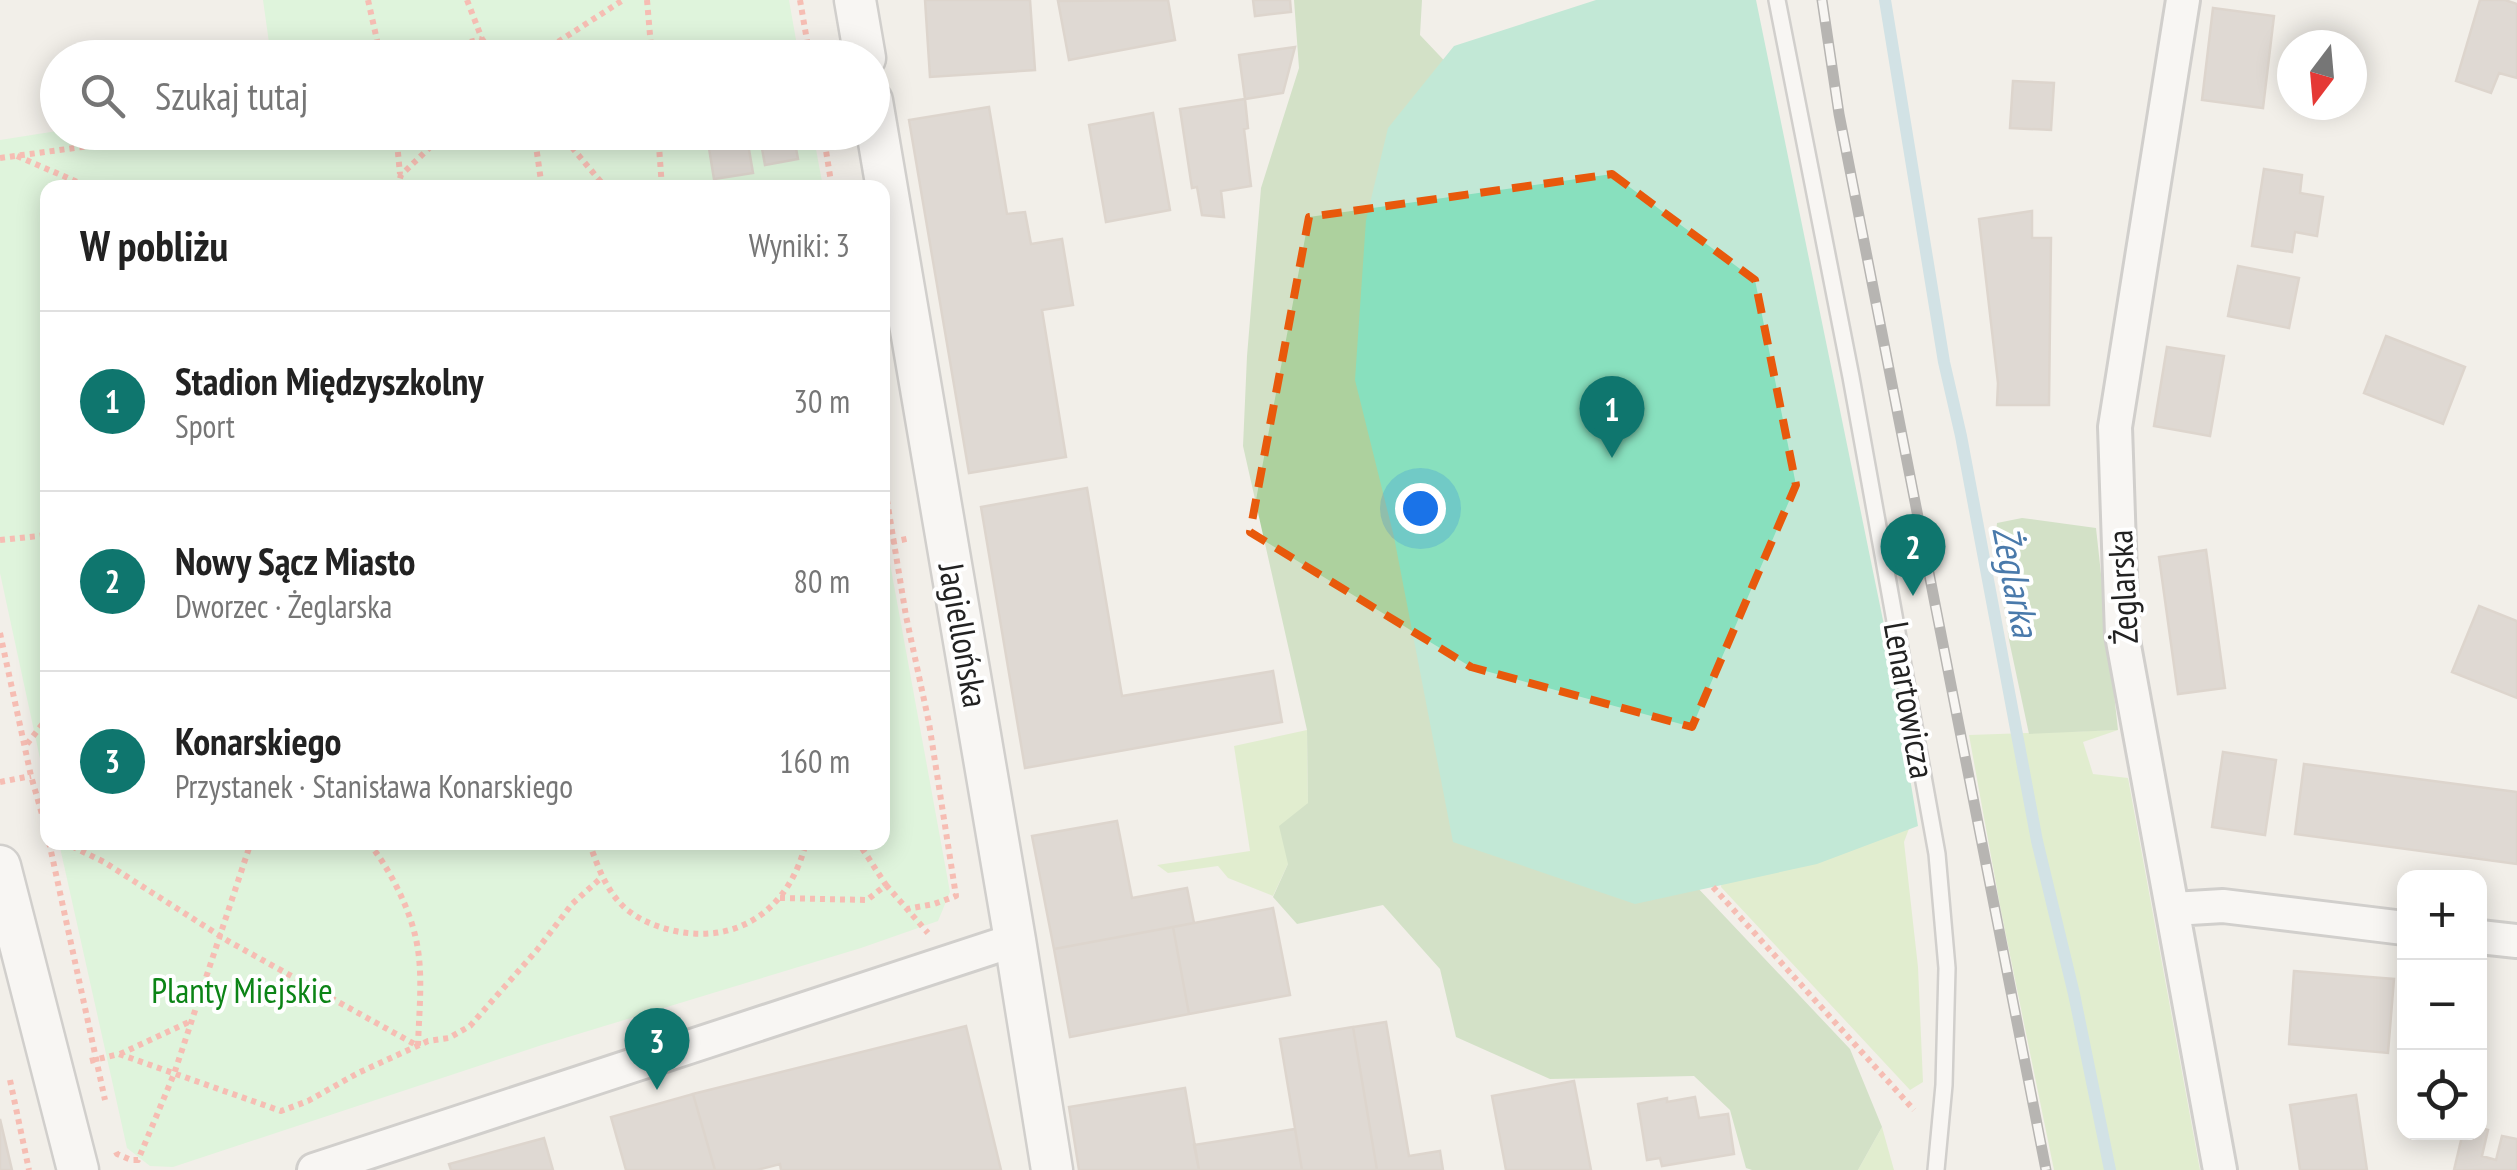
<!DOCTYPE html>
<html lang="pl">
<head>
<meta charset="utf-8">
<style>
  body { margin:0; font-family:"PT Sans Narrow",sans-serif; background:#f6f6f6; color:#222 }
  .controls { position:absolute; right:30px; bottom:30px; display:grid; overflow:hidden; border-radius:20px; box-shadow:0 5px 25px #0003 }
  .controls button { width:90px; height:90px; display:grid; place-items:center; padding:0; border:0; border-bottom:2px solid #e0e0e0; background:#fff; color:#222; font:50px sans-serif }
  .compass { position:absolute; left:2277px; top:30px; width:90px; height:90px; border-radius:50%; background:#fff; box-shadow:0 5px 25px #0003; rotate:196deg }
  .you { position:absolute; left:1420px; top:508px; width:35px; height:35px; margin:-25px; border:8px solid #fff; border-radius:50%; background:#1a73e8; box-shadow:0 0 0 15px #1a73e833 }
  .badge { display:grid; place-items:center; width:65px; height:65px; border-radius:50%; background:#0f766e; color:#fff; font-size:32px; font-weight:700 }
  .pin { position:absolute; translate:-50% -82px; filter:drop-shadow(0 2px 5px #0008) }
  .pin::after { content:''; position:absolute; top:52px; width:35px; height:30px; background:inherit; clip-path:polygon(0 0,100% 0,50% 100%) }
  .list { margin:0; padding:0; list-style:none }
  h2 { display:flex; justify-content:space-between; align-items:center; height:130px; margin:0; padding:0 40px; font-size:42px }
  h2 small { font-size:32px; font-weight:400; color:#767676 }
  .list li { display:grid; grid-template-columns:65px 1fr auto; gap:30px; align-items:center; box-sizing:border-box; height:180px; padding:0 40px; border-top:2px solid #e0e0e0 }
  .list b { display:block; font-size:38px; white-space:nowrap }
  .list p { margin:0; font-size:32px; white-space:nowrap; color:#767676 }
  .list em { font-size:32px; font-style:normal; color:#767676 }
  .icon { flex:none; width:55px; height:55px; fill:none; stroke:currentColor; stroke-width:2; stroke-linecap:round; stroke-linejoin:round }
  .map { position:relative; flex:none; width:2517px; height:1170px; overflow:hidden }
  .search { position:absolute; background:#fff; box-shadow:0 5px 25px #0003; left:40px; top:40px; width:850px; height:110px; display:flex; align-items:center; gap:25px; box-sizing:border-box; padding:0 35px; border-radius:55px; color:#767676; font-size:38px }
  .panel { position:absolute; background:#fff; box-shadow:0 5px 25px #0003; left:40px; top:180px; width:850px; height:670px; border-radius:20px }
  .map>svg:first-child { display:block }
</style>
</head>
<body>
<div class="map">
<svg width="2517" height="1170" viewBox="0 0 2517 1170">
  <rect width="100%" height="100%" fill="#f2efe9"/>
  <path fill="#cdebb0" d="M1307 730 1308 803 1288 864 1273 896 1228 878 1218 866 1168 873 1157 865 1250 851 1234 746Z
    M2118 730 2083 742 2093 774 2128 778 2200 1170H2054L2001 911 1969 735Z
    M1913 818 1904 842 1918 967 1923 1082 1910 1090 1721 887 1722 878Z
    M1882 1127 1894 1170H1858Z"/>
  <path fill="#add19e" d="M1294 0H1422L1420 35 1456 73 1695 885 1850 1049 1882 1127 1858 1170H1752L1746 1168 1730 1110 1694 1076 1550 1079 1456 1037 1440 969 1383 905 1297 924 1273 897 1288 864 1279 826 1308 803 1307 730 1243 446 1247 356 1261 188 1299 68Z
    M2022 518 2096 528 2118 730 2029 734 2009 640 1995 543 1997 523Z"/>
  <path fill="#c8facc" d="M263 0H789L799 57H271Z
    M57 131 813 133 823 187 48 188 47 791 0 573V140Z
    M883 525 950 892 938 921 861 948 542 1045 173 1167 150 1166 127 1148 59 843 882 842Z"/>
  <path fill="#88e0be" d="M1596 0H1756L1885 630 1918 826 1817 864 1635 904 1453 842 1394 537 1355 380 1366 220 1388 128 1454 46Z"/>
  <g fill="none" stroke-linecap="round" stroke-linejoin="round">
    <path stroke="#aad3df" stroke-width="12" d="M1885 0 1944 362 1961 436 2037 841 2074 994 2110 1170"/>
  </g>
  <path fill="#c7bfb8" stroke="#c4b6ab" stroke-width="2.5" d="M925 0H1030L1035 70 930 77Z
    M1168 0 1175 40 1069 60 1058 1Z
    M1253 0H1290L1291 12 1255 16Z
    M2480 0H2505L2517 4V78L2499 73 2491 93 2456 81Z
    M2213 8 2274 16 2263 108 2202 100Z
    M1295 47 1283 93 1245 99 1239 55Z
    M2013 81 2054 83 2051 130 2010 128Z
    M1245 99 1248 128 1244 129 1251 186 1221 191 1224 217 1202 215 1197 187 1192 188 1180 109Z
    M989 107 1007 214 1025 212 1031 244 1062 239 1073 305 1042 310 1066 457 969 473 909 120Z
    M1153 113 1170 210 1106 222 1089 125Z
    M729 132H746L753 173 714 179 707 136Z
    M759 132H793L798 159 765 165Z
    M2264 169 2302 175 2300 193 2323 197 2317 236 2295 232 2292 252 2252 246Z
    M2032 211V238H2051L2049 405H1997L1998 383 1979 219Z
    M2238 266 2299 278 2289 328 2228 316Z
    M2386 336 2465 367 2443 424 2364 393Z
    M2167 347 2224 356 2210 436 2154 426Z
    M1087 488 1122 696 1273 671 1282 722 1025 768 981 507Z
    M2206 550 2225 688 2178 694 2159 557Z
    M2479 606 2517 621V698L2452 672Z
    M2223 752 2276 760 2265 835 2212 827Z
    M2304 764 2517 792V864L2295 834Z
    M1117 821 1132 898 1187 888 1194 923 1054 949 1032 836Z
    M1273 908 1290 995 1189 1014 1173 927Z
    M1173 927 1189 1014 1070 1037 1054 949Z
    M2294 971 2394 979 2388 1053 2289 1044Z
    M1386 1022 1409 1156 1440 1151 1443 1170H1377L1353 1027Z
    M966 1026 1001 1170H781L780 1164 757 1170H715L693 1094Z
    M1353 1027 1377 1170H1302L1280 1039Z
    M1574 1081 1591 1170H1506L1492 1096Z
    M1185 1088 1199 1170H1079L1069 1107Z
    M693 1094 715 1170H626L611 1117Z
    M2356 1095 2367 1170H2300L2290 1105Z
    M1695 1097 1699 1118 1728 1114 1734 1154 1662 1166 1660 1158 1647 1160 1638 1104 1667 1098V1102Z
    M0 1119 12 1170H0Z
    M2480 1128 2488 1130 2482 1156 2496 1160 2502 1136 2517 1139V1170H2454L2463 1132H2480Z
    M1295 1129 1302 1170H1199L1194 1145Z
    M544 1138 553 1170H451L449 1164Z"/>
  <g fill="none" stroke-linecap="round" stroke-linejoin="round">
    <defs>
      <path id="service" d="M1777 0 1851 377 1937 854 1947 968 1944 1085 1936 1170"/>
      <path id="minor" d="M2183 0 2115 427 2122 635 2220 1170
        M2173 909 2223 906 2404 928
        M2480 937 2517 941
        M314 1170 1015 940"/>
      <path id="tertiary" d="M855 0 865 58
        M872 101 1015 940 1052 1170
        M0 866 78 1170"/>
    </defs>
    <use href="#service" stroke="#a9a9a9" stroke-width="20"/>
    <use href="#minor" stroke="#a9a9a9" stroke-width="38"/>
    <use href="#tertiary" stroke="#a9a9a9" stroke-width="45"/>
    <path stroke="#fa8072" stroke-width="6" stroke-dasharray="5 5" stroke-linecap="butt" d="M368 0 381 58
      M467 0 482 39 496 58
      M647 0 652 58
      M800 0 810 58
      M402 58 482 39
      M533 58 623 0
      M396 132 400 174
      M534 132 542 188
      M559 132 606 188
      M658 132 662 188
      M823 132 832 188
      M17 156 91 188
      M0 158 194 132
      M397 188 401 175 446 132
      M882 470 906 616 929 723 956 896 934 904 907 909
      M0 540 48 535
      M882 544 911 538
      M0 633 31 776 48 835
      M27 744 48 717
      M0 782 31 776
      M49 842 105 1100
      M63 842 104 862 228 941 418 1046C419 1010 424 970 415 935 408 905 388 866 368 842
      M589 842C598 867 606 891 626 909 641 921 657 927 675 931 741 945 791 906 806 842
      M886 885 928 933
      M1713 887 1914 1110
      M780 898 867 900 886 885 858 842
      M120 1054 191 1021
      M90 1061 119 1054 281 1111 308 1101 358 1073 428 1041 449 1038 470 1026 537 950 572 904 601 878
      M10 1080 29 1170
      M116 1152 117 1154 131 1160H138L174 1074 251 842"/>
    <use href="#service" stroke="#fff" stroke-width="15"/>
    <use href="#minor" stroke="#fff" stroke-width="32"/>
    <use href="#tertiary" stroke="#fff" stroke-width="40"/>
    <defs>
      <path id="rail" d="M1822 0 1839 114 2046 1170"/>
    </defs>
    <use href="#rail" stroke="#707070" stroke-width="11"/>
    <use href="#rail" stroke="#fff" stroke-width="8" stroke-dasharray="22" stroke-linecap="butt"/>
  </g>
  <path d="M0 0H2517V1170H0ZM1612 174 1755 280 1796 485 1692 727 1471 667 1250 532 1309 217Z" fill="#f2efe9" fill-opacity=".55" fill-rule="evenodd"/>
  <path fill="none" stroke="#e8590c" stroke-width="8" stroke-dasharray="20 12" stroke-linejoin="round" d="M1612 174 1755 280 1796 485 1692 727 1471 667 1250 532 1309 217Z"/>
  <g text-anchor="middle" dominant-baseline="central" stroke-width="8" stroke-linejoin="round" paint-order="stroke">
    <g font-size="35" fill="#222" stroke="#fff">
      <text transform="translate(2122 587) rotate(-93)">Żeglarska</text>
      <text transform="translate(964 635) rotate(80)">Jagiellońska</text>
      <text transform="translate(1910 700) rotate(80)">Lenartowicza</text>
    </g>
    <g font-size="35" fill="#0c8416" stroke="#fff">
      <text x="242" y="990">Planty Miejskie</text>
    </g>
    <g font-size="38" font-style="italic" fill="#4a7aab" stroke="#fff">
      <text transform="translate(2017 581) rotate(79)">Żeglarka</text>
    </g>
  </g>
</svg>
<div class="controls">
<button>+</button>
<button>−</button>
<button><svg class="icon" aria-label="locate" viewBox="0 0 24 24"><circle cx="12" cy="12" r="6"/><path d="M12 2v4M12 18v4M2 12h4M18 12h4"/></svg></button>
</div>
<svg class="compass" viewBox="-18 -18 36 36"><path d="M0-13l5 13h-10z" fill="#e53935"/><path d="M0 13l5-13h-10z" fill="#767676"/></svg>
<div class="you"></div>
<div class="pin badge" style="left:1612px;top:458px">1</div>
<div class="pin badge" style="left:1913px;top:596px">2</div>
<div class="pin badge" style="left:657px;top:1090px">3</div>
<div class="search"><svg class="icon" aria-label="search" viewBox="0 0 24 24"><circle cx="10" cy="10" r="6"/><path d="M15 15l6 6"/></svg>Szukaj tutaj</div>
<section class="panel">
<h2>W pobliżu<small>Wyniki: 3</small></h2>
<ul class="list">
<li><span class="badge">1</span><div><b>Stadion Międzyszkolny</b><p>Sport</p></div><em>30 m</em></li>
<li><span class="badge">2</span><div><b>Nowy Sącz Miasto</b><p>Dworzec · Żeglarska</p></div><em>80 m</em></li>
<li><span class="badge">3</span><div><b>Konarskiego</b><p>Przystanek · Stanisława Konarskiego</p></div><em>160 m</em></li>
</ul>
</section>
</div>
</body>
</html>
